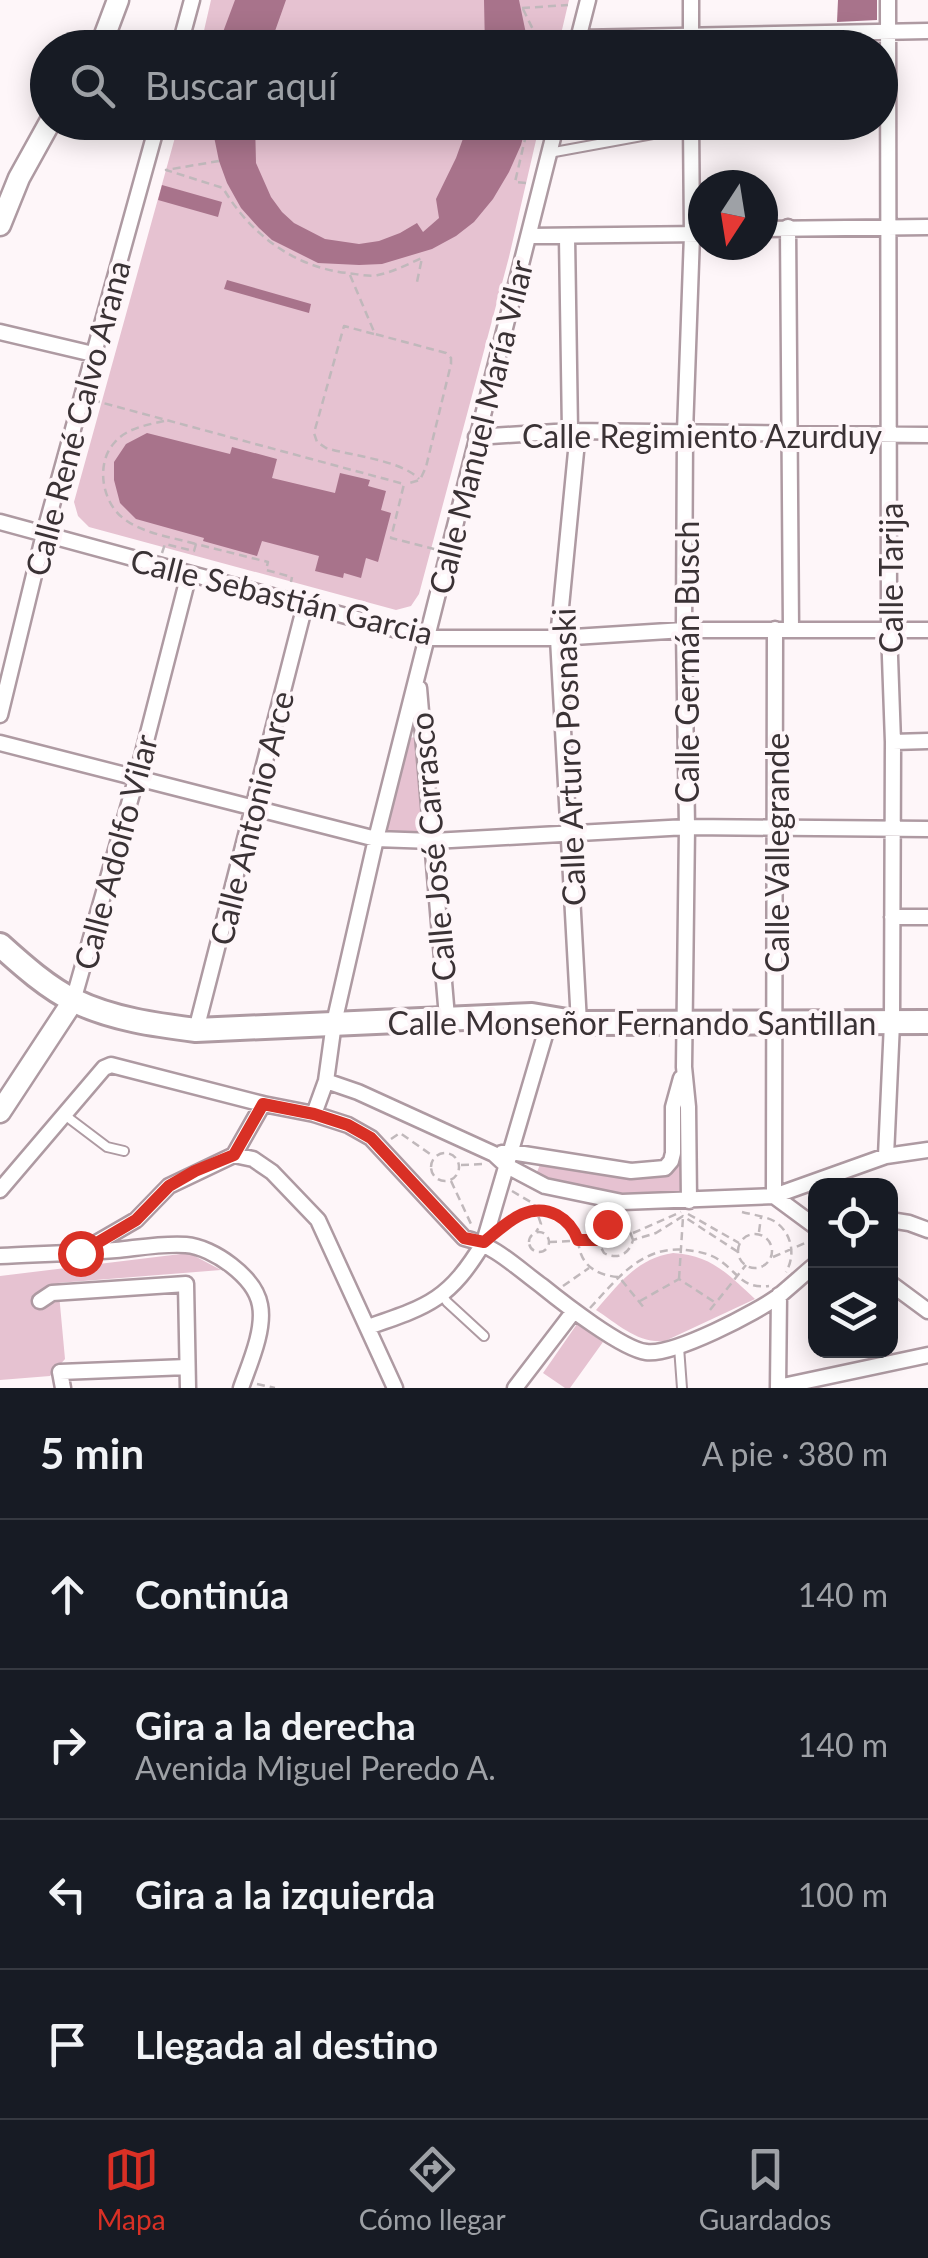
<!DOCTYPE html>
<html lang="es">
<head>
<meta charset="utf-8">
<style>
  body { margin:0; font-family:Lato,sans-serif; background:#20242c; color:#f1f3f6 }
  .controls { position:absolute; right:30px; bottom:30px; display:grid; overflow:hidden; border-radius:20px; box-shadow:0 5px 25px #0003 }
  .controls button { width:90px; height:90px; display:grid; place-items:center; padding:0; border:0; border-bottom:2px solid #363941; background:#171b24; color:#f1f3f6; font:50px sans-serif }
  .compass { position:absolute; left:688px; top:170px; width:90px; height:90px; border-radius:50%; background:#171b24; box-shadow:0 5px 25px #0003; rotate:192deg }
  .stop { position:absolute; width:30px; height:30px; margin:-22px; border:8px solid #d93025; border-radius:50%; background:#fff }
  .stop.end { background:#d93025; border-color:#fff; box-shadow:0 2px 10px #0008 }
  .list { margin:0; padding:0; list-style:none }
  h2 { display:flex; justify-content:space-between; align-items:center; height:130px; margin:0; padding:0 40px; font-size:42px }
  h2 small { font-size:32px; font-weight:400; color:#9ea1a6 }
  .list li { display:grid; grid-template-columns:65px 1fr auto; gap:30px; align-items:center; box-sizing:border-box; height:150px; padding:0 40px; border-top:2px solid #363941 }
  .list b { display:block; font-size:38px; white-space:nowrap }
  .list p { margin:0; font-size:32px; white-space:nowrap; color:#9ea1a6 }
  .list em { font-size:32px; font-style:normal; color:#9ea1a6 }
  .icon { flex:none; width:55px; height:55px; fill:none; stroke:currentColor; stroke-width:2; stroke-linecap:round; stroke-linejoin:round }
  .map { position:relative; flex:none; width:928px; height:1388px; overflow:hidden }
  .search { position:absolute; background:#171b24; box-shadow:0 5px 25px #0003; left:30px; right:30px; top:30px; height:110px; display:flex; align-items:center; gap:25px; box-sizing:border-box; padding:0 35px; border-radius:55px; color:#9ea1a6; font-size:38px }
  .sheet { height:730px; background:#171b24 }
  nav { display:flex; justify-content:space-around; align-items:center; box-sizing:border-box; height:140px; border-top:2px solid #363941; background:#171b24; font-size:28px; color:#9ea1a6 }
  nav a { display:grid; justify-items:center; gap:5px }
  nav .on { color:#d93025 }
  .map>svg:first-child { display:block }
</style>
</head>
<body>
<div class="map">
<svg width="928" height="1388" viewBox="0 0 928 1388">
  <rect width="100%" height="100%" fill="#fef6f9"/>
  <path fill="#e6c2d1" d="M211 0H569L558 47 200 48Z
    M179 123H540L509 257 419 594 411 606 396 610 89 527 78 516 74 502Z
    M417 737 425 828 420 833 387 832 384 827 408 738Z
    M685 1151 684 1192 677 1196C638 1196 569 1193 537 1172L541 1162 666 1174 679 1152Z
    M189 1253 221 1270 58 1283 65 1359 50 1376 0 1380V1276Z
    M673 1253C711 1255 728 1274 755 1299L665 1341C638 1344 618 1324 596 1310 620 1283 636 1259 673 1253Z
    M577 1324 603 1342 570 1388H565L543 1373Z"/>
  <path fill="#a8738b" d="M235 0H286L269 48H217Z
    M484 0H519L529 48H485Z
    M838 0H877V20L837 22Z
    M211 122H255L256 163 271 197 282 212 294 223 325 239 359 244 379 241 400 233 417 223 423 232 439 218 436 199 456 158 469 122H527L521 145 509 172 493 199 474 222 456 236 432 249 382 264 359 265 318 263 272 240 259 228 241 208 227 183 219 161Z
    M162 185 222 202 218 217 158 200Z
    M227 280 311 304 309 313 224 289Z
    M147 433 230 454 232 447 277 459 272 478 335 493 340 473 370 480 368 486 386 491 381 510 391 513 378 562 366 558 361 578 344 573 343 578 315 571 319 556 262 541 257 556 203 541 204 538 136 519 120 503 114 480V462L126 444Z"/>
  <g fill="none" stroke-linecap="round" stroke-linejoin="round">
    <defs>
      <path id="service" d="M549 153 691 127
        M66 1116 107 1147 124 1151
        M442 1295 447 1302 484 1336
        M679 1347 682 1388"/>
      <path id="minor" d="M691 0V48
        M578 38 928 31
        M576 47 588 0
        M179 48 192 0
        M788 227 791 629
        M763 229 928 227
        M529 236 703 234
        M567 237 570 431
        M0 332 93 354
        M578 431 558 638 579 1023
        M476 437 570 431 928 435
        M0 522 427 638H558L684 630H928
        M419 688 447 1017
        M0 715 44 534 158 122
        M893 742 928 741
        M0 743 376 839 433 841 687 827 928 829
        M892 917H928
        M73 1001 137 776 189 574
        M196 1030 305 605
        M326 1081 358 1092 494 1154 507 1166 545 1186 622 1202 774 1196 886 1156 928 1150
        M314 1114 326 1081 334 1023 376 839 557 122
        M502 1153 511 1152 631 1171 665 1168 671 1161 673 1153V1107L681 1078
        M234 1155 263 1104
        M886 1156 892 1023 893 742 889 629 888 0
        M0 1190 104 1068 111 1065 263 1104 314 1114 348 1125 371 1138 464 1238C495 1245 517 1268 542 1286 563 1303 622 1349 646 1352 673 1356 758 1312 780 1295 792 1285 804 1274 816 1264
        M774 1196 775 629
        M774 1196 816 1227
        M689 1201 688 1107 684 1067 687 827 684 630 685 432 692 235 691 122
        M890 1220 909 1223 928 1230
        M79 1253 136 1220 169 1186 234 1155 253 1159 272 1172 318 1220 395 1388
        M0 1256C39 1254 77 1253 116 1250 137 1248 165 1243 186 1245 213 1247 255 1277 260 1305 265 1330 249 1365 241 1388
        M890 1283 928 1311
        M40 1301 52 1293 186 1284 188 1388
        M368 1327C429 1306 449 1300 484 1242L550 1018
        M778 1387 928 1355
        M63 1388 60 1372 187 1367
        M515 1388 574 1311
        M778 1388 779 1295"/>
      <path id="secondary" d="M100 48 118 0
        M0 225 19 178 50 122
        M0 1112 73 1001"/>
      <path id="primary" d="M0 945C21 964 49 989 75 1001 112 1019 156 1025 196 1030L532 1015 579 1023 928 1022"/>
    </defs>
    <use href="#service" stroke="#ae9aa2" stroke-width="12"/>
    <use href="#minor" stroke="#ae9aa2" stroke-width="19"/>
    <use href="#secondary" stroke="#ae9aa2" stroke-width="25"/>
    <use href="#primary" stroke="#ae9aa2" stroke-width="28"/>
    <path stroke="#c0b8bb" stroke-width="2.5" stroke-dasharray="8 5" stroke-linecap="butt" d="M522 8 568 5
      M523 9 542 48
      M196 36 219 42
      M219 161 166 170 223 188C250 234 294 267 347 273 357 274 369 277 378 275 393 272 408 264 422 258L417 282
      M526 183 515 182 529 122
      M350 275 375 334 446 353 451 358V364L426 467 420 480 406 484
      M374 334 344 326 314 433 317 442 326 448C352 456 401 460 419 479
      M92 400 404 484 391 538 438 550
      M164 421C147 425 127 428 115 442 95 463 102 502 123 518 143 534 172 537 196 544
      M162 553 165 544 194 551 196 544 268 562 266 570 292 577 291 582
      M391 1139 400 1133 433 1156
      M431 1167a14 14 0 1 1 28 0a14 14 0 1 1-28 0Z
      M461 1165 483 1164
      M451 1181 471 1224
      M512 1191 534 1204 541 1224 536 1232
      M742 1212C753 1215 765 1216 774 1221 792 1232 796 1255 786 1272
      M688 1214 739 1243
      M504 1225C524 1209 559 1203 574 1230 578 1237 578 1246 581 1254 587 1270 603 1276 619 1277L645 1309
      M529 1242a10 10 0 1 1 20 0a10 10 0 1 1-20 0Z
      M759 1232 761 1217
      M633 1233 681 1212
      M738 1251a17 17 0 1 1 34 0a17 17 0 1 1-34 0Z
      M633 1240 629 1229 616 1222 603 1226 597 1240 604 1253C617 1260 629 1255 633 1240L656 1233 683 1216 738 1252
      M549 1242 596 1240
      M773 1257 812 1240
      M679 1279 683 1217
      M563 1286 589 1268
      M640 1301 679 1279 716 1303
      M590 1308C617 1279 642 1245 686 1250 696 1251 707 1253 716 1258 738 1271 740 1289 769 1286
      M710 1310 746 1265
      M257 1384 275 1388"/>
    <use href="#service" stroke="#fff" stroke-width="8"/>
    <use href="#minor" stroke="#fff" stroke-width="14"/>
    <use href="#secondary" stroke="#fff" stroke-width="20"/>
    <use href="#primary" stroke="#fff" stroke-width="22"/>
  </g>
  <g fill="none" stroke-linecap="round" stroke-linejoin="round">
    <path stroke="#d93025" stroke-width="12" d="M80 1253 136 1220 169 1186 195 1171 234 1155 263 1104 314 1114 348 1125 371 1138 464 1238 484 1242C505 1225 528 1200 557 1215 568 1221 574 1229 578 1240H597L600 1230 607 1224"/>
  </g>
  <g text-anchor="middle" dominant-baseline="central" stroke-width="8" stroke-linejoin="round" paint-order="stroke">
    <g font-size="32" fill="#3a3235" stroke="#fef6f9">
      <text transform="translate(77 418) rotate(-75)">Calle René Calvo Arana</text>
      <text transform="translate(480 427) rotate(-76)">Calle Manuel María Vilar</text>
      <text x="702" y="435">Calle Regimiento Azurduy</text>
      <text transform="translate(890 578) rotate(-90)">Calle Tarija</text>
      <text transform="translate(282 596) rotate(14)">Calle Sebastián Garcia</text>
      <text transform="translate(686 662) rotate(-90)">Calle Germán Busch</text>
      <text transform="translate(568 757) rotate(-92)">Calle Arturo Posnaski</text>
      <text transform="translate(251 818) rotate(-76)">Calle Antonio Arce</text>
      <text transform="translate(432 847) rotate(-95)">Calle José Carrasco</text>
      <text transform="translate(115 852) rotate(-75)">Calle Adolfo Vilar</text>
      <text transform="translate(776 853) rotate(-90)">Calle Vallegrande</text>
      <text x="632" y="1022">Calle Monseñor Fernando Santillan</text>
    </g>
  </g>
</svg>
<div class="controls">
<button><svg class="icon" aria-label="locate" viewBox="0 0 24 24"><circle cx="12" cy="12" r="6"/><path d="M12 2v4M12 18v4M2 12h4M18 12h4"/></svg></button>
<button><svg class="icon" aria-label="layers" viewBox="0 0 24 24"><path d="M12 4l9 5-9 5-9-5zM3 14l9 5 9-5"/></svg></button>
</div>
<svg class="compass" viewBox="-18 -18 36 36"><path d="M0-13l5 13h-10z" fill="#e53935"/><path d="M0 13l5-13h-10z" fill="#9ea1a6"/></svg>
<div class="stop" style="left:80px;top:1253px"></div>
<div class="stop end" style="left:607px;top:1224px"></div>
<div class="search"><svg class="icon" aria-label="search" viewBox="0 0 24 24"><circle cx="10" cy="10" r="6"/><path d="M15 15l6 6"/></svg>Buscar aquí</div>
</div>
<section class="sheet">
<h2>5 min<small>A pie · 380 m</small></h2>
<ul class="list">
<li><svg class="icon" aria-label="ahead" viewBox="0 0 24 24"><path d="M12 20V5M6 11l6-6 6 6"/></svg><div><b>Continúa</b></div><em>140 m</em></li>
<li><svg class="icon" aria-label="right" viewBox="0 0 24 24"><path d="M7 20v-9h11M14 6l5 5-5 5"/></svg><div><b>Gira a la derecha</b><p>Avenida Miguel Peredo A.</p></div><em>140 m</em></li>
<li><svg class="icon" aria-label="left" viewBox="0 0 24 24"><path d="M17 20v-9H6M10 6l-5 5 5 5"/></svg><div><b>Gira a la izquierda</b></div><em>100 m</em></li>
<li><svg class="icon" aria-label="arrive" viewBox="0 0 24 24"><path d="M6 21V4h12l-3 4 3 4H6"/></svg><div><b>Llegada al destino</b></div></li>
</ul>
</section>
<nav>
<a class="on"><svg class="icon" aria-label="map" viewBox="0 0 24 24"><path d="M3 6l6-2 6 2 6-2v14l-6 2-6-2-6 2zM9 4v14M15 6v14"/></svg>Mapa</a>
<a><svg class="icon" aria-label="directions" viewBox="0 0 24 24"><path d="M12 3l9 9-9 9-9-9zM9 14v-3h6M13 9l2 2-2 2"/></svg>Cómo llegar</a>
<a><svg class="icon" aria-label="saved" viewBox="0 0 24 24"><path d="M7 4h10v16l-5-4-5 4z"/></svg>Guardados</a>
</nav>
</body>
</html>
